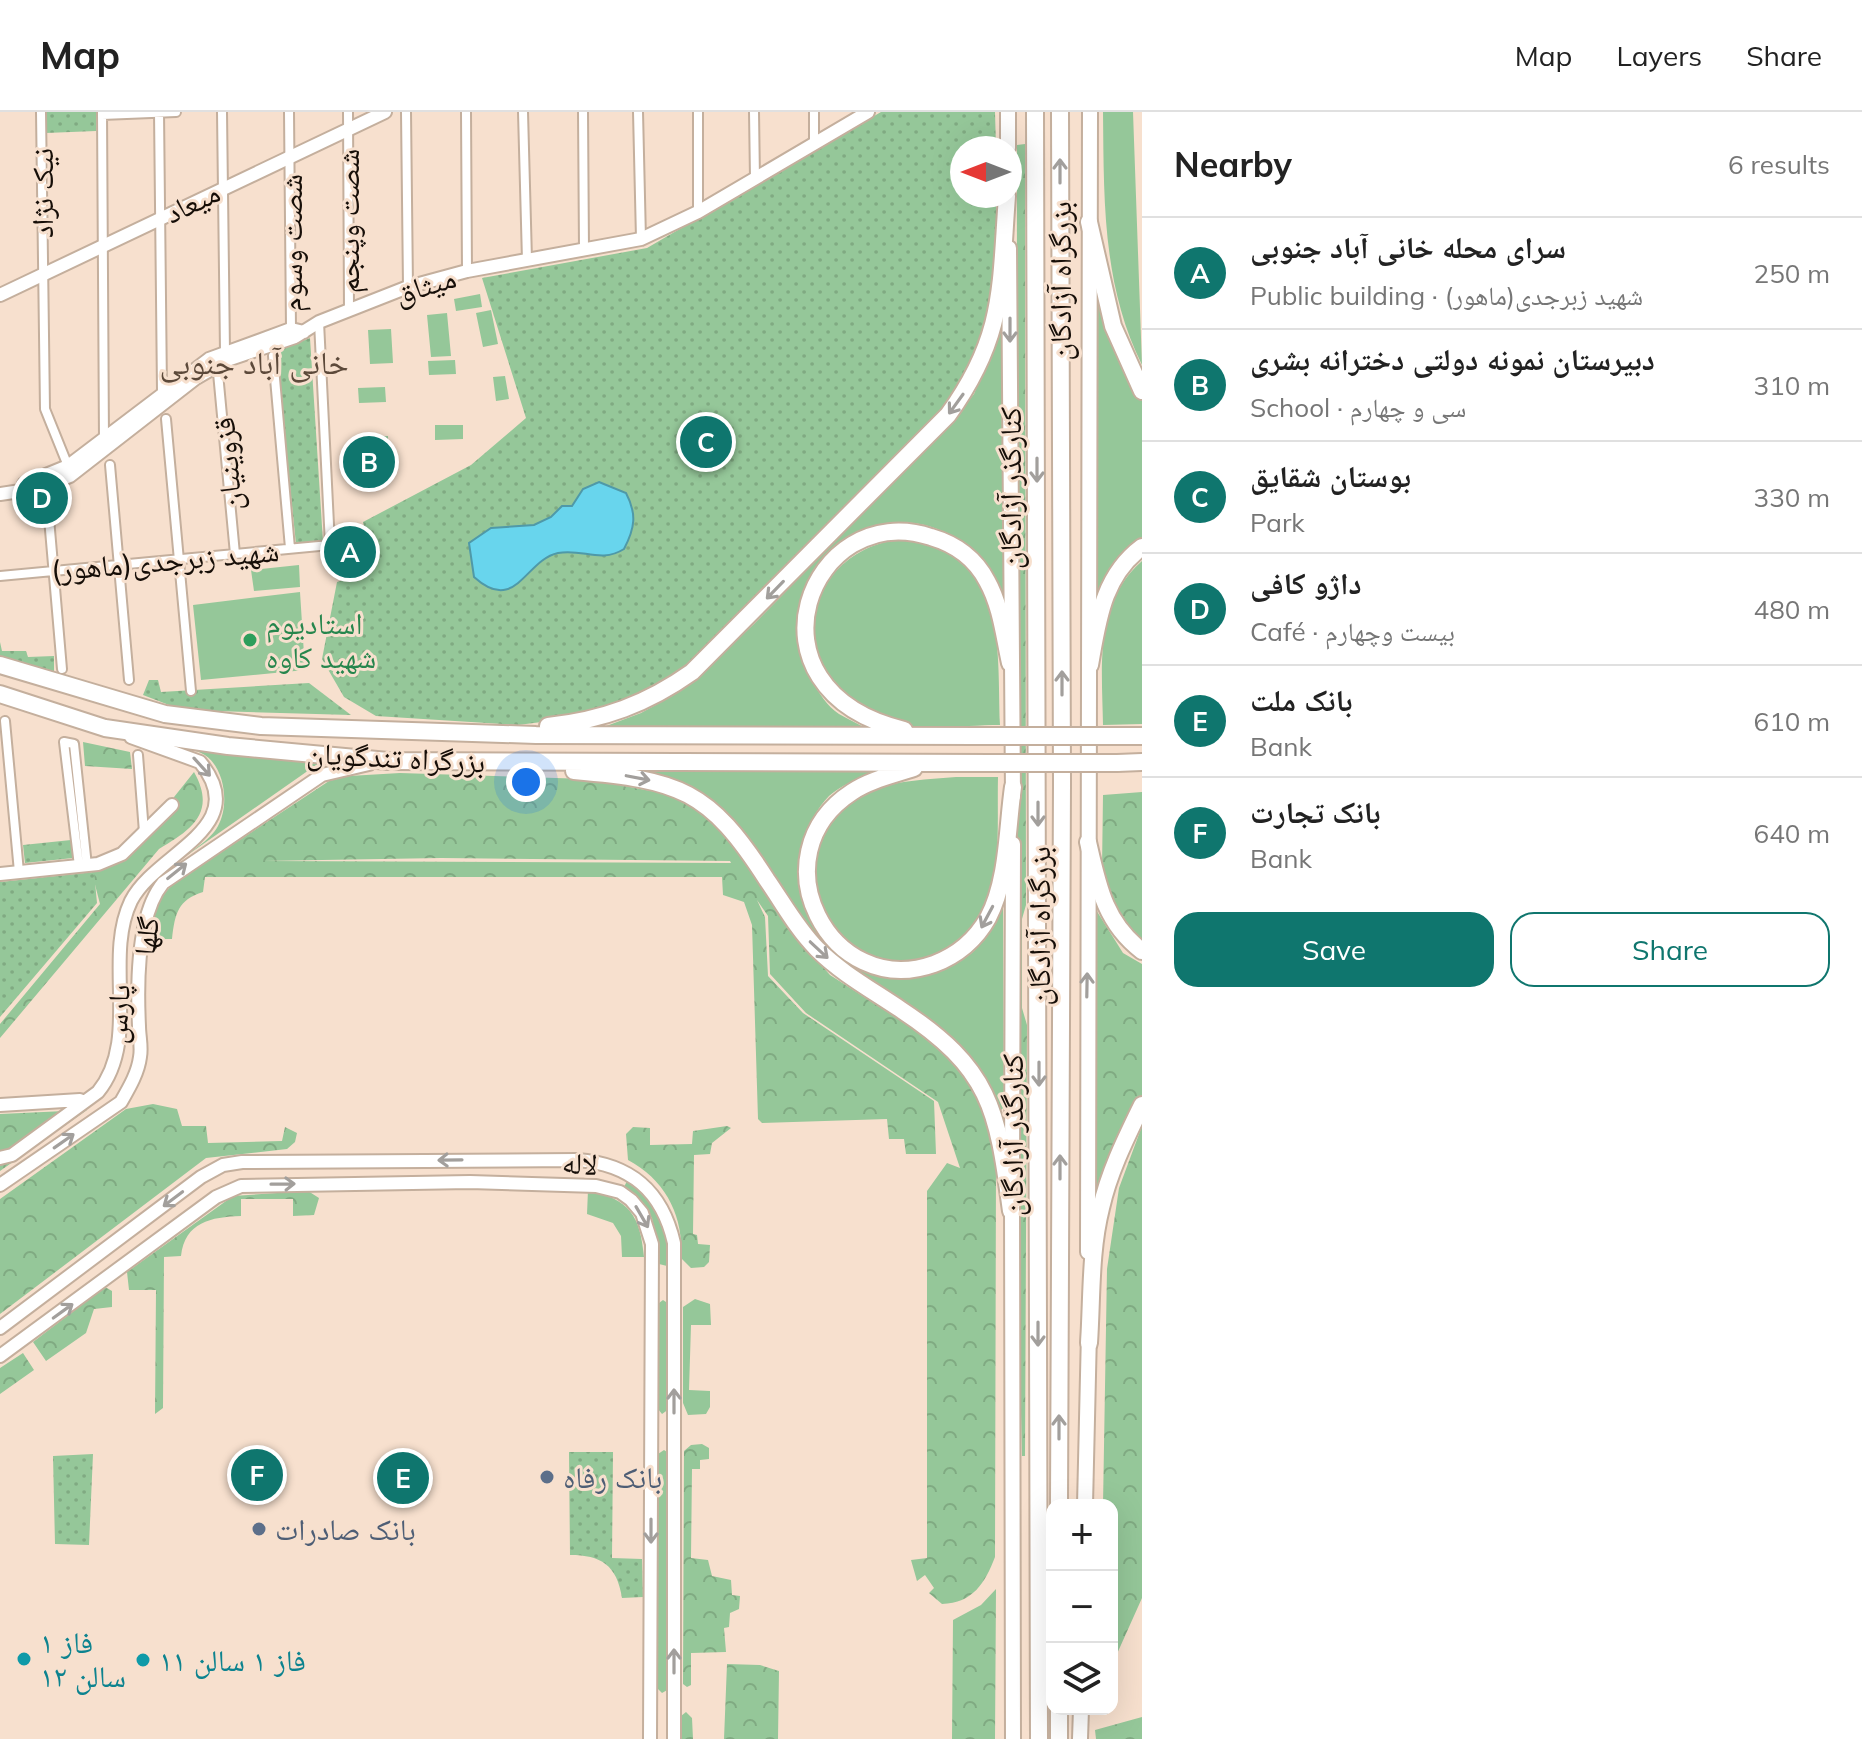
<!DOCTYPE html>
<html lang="en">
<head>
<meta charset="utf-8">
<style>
  body { margin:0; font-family:Mulish,"Noto Naskh Arabic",sans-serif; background:#f6f6f6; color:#222 }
  .controls { position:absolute; right:24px; bottom:24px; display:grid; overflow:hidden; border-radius:16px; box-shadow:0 8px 32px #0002 }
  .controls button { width:72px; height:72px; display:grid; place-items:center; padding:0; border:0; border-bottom:2px solid #e0e0e0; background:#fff; color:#222; font:40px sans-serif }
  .compass { position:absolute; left:950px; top:24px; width:72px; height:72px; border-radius:50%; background:#fff; box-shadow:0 8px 32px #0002; rotate:270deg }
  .you { position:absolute; left:526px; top:670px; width:28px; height:28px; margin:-20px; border:6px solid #fff; border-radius:50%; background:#1a73e8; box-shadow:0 0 0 12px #1a73e833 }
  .badge { display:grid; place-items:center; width:52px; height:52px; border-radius:50%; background:#0f766e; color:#fff; font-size:26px; font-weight:700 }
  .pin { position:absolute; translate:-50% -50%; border:4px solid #fff; box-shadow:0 2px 8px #0006 }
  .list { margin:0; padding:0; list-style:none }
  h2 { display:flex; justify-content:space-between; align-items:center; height:104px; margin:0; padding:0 32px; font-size:34px }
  h2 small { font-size:26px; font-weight:400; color:#767676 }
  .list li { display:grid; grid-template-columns:52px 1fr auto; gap:24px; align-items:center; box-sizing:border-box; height:112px; padding:0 32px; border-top:2px solid #e0e0e0 }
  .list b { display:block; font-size:30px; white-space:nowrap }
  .list p { margin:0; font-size:26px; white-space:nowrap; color:#767676 }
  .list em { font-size:26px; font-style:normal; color:#767676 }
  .actions { display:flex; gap:16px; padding:24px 32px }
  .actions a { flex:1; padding:18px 0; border:2px solid #0f766e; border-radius:24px; text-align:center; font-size:28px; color:#0f766e }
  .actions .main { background:#0f766e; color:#fff }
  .icon { flex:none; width:44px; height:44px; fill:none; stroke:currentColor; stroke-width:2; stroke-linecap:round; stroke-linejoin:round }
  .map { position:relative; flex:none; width:1142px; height:1627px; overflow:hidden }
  header { display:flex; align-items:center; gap:48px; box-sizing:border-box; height:112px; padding:0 40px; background:#fff; border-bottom:2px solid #e0e0e0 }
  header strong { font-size:38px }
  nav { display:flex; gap:44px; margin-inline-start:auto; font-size:28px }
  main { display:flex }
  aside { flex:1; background:#fff }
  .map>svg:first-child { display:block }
</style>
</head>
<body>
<header>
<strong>Map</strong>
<nav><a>Map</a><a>Layers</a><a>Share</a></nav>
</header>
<main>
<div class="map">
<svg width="1142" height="1627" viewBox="0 0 1142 1627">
  <defs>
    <pattern id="forest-crowns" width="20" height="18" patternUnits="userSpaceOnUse" patternTransform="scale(2)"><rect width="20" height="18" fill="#95c799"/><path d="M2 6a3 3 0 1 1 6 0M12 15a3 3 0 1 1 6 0" fill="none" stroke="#80aa82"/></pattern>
    <pattern id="park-dots" width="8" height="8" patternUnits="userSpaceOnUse" patternTransform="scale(2)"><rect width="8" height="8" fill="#95c799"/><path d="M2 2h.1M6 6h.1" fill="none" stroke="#80aa82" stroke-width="1.8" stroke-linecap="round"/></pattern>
  </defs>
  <rect width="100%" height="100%" fill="#f7e0ce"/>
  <path fill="#95c799" d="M1103 0H1133L1142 253C1102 172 1104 87 1103 0Z
    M1093 141 1135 276 1142 287V430L1092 517Z
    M480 182 482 195 456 199 454 187Z
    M491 198 498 232 483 235 476 201Z
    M447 201 451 244 431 245 427 203Z
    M1002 214 1005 216V489C990 461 975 436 946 421 857 376 765 486 812 569 819 581 827 594 839 602 849 608 861 613 871 619L601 616 641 601 672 584 699 563 754 512 949 313 974 282Z
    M391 217 393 251 370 252 368 218Z
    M455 248 456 262 429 263 428 249Z
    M505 264 509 287 496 289 493 265Z
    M385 275 386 290 359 291 358 276Z
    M435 313H463V327L435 328Z
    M388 324V342L359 343 358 326Z
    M907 427C1008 445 997 531 1000 613 961 613 909 621 872 605 865 602 858 595 852 590 844 583 830 576 825 566 789 501 835 430 907 427Z
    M1142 449V612L1103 613C1102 554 1094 491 1142 449Z
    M299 453 300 475 254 479 251 458Z
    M300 480 305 558 201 568 193 493Z
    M163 634 319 651 176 751C189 740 210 729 218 714 230 693 225 652 201 641 190 636 175 636 163 634Z
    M649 660H871C858 667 840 674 829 684 818 695 809 712 804 726 773 808 862 895 943 856 954 851 966 847 975 838 989 823 996 804 1003 785L1004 995 1001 998 978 956 945 921 820 833 737 712 701 680Z
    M956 665H998C997 706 1001 753 988 792 969 847 906 865 859 838 852 835 842 831 838 826 821 809 813 782 814 759 817 673 888 670 956 665Z
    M627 1069H631C653 1092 677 1120 667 1154L659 1152 652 1106 624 1075Z
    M588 1078C630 1088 640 1103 644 1145H622L621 1124 613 1111 587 1102Z
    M695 1187 710 1192 711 1213H691L689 1278 710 1279V1295L706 1302 688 1303 683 1291V1195Z
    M663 1188 669 1192V1297L662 1302 658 1297 659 1191Z
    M664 1338 670 1342 669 1577 662 1581 658 1577V1342Z"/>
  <path fill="url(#forest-crowns)" fill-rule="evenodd" d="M1025 32 1026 793 1022 807V896L1027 913 1025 1344H1022L1016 1089 1017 33Z
    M83 630 130 640 132 657 85 654Z
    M194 660C217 701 191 718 159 737L0 926V912L100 792 91 757 123 749Z
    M400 661 588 667 688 686 740 739 793 821 830 863 914 917 959 955 982 991 996 1053 995 1445C985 1471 973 1491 942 1492L929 1481 934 1476 925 1463 917 1469 911 1448 927 1446V1079L947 1051 960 1056 938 990 806 901 770 862 768 804 757 788 765 805 768 864 803 901 934 989 936 1042H906L904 1027H889L887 1007 762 1011 758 1007 752 813 744 790 723 783 722 765H205L203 780C178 788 175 801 172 827H154L153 804 162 784 173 772 329 669 349 664ZM441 746 730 749 731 751 263 749Z
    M1142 680V833L1113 798 1102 756 1103 683Z
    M1093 793 1123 841 1142 852V984L1092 1097Z
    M153 992 177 997 182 1014H206L208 1031 282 1029 285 1015 297 1021 295 1030 287 1037 206 1046 0 1202V1087L126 997Z
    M87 998 0 1059V1002Z
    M727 1014 731 1016 712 1031 710 1042 694 1043 693 1122 697 1123 698 1132 710 1133 709 1150 704 1155 691 1156 681 1146C684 1105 666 1068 628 1048L626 1022 633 1015 650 1016V1033L692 1032 693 1019Z
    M1142 1014V1486L1112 1553V1393H1103L1107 1157 1119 1076Z
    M308 1079 319 1086 314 1103 293 1104V1087H241V1104C211 1105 185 1110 181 1144L164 1145 163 1296 155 1302 156 1178H129L127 1160 233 1084Z
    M105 1175 112 1179V1195L94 1197 86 1221 46 1249 33 1230Z
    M23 1241 34 1258 0 1282V1256Z
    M702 1332 709 1336V1347L700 1348V1357H692L691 1446 708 1448 712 1464 731 1468 732 1483 740 1484 739 1497 730 1501 729 1515 724 1516 726 1540 691 1541V1573L687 1575 683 1572 684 1339 691 1333Z
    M996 1477 995 1627H952L953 1508 981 1493Z
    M727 1552 760 1553 779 1559 778 1627H724Z
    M686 1600 692 1606 693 1627H681V1604Z
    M1142 1605V1627H1096L1095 1618Z"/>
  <path fill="url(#park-dots)" d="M45 0H96V19L46 21Z
    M881 0H995L996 36H962V84H996C997 170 996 217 949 292L690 551 612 601 518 613 376 604 344 585 322 547 337 470 375 457 363 410 471 353 526 306 482 166 647 136Z
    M310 226 323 430 296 432 276 239Z
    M0 530 2 539H26L28 545 54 544V561L0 546Z
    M149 568H158L161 580 309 571 351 603 182 598 143 583Z
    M71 728 73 746 25 751 23 733Z
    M94 760 97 791 0 905V770Z
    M569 1340H613L612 1446 642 1447 643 1485 622 1486C617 1453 601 1443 570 1443Z
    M93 1342 89 1433 55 1432 53 1344Z"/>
  <path fill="#68d5ed" stroke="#4f99a8" stroke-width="2" d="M599 370 626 381C637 402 635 416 624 437 600 452 583 436 558 441 525 448 516 503 474 465L469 431 491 416 534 413 551 405 562 394H572L583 377Z"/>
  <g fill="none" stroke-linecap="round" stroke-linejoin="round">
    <defs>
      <path id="street" d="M41 0 45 297 68 354
        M102 0 104 328
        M159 0 162 279
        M222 0 225 240
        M289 0 291 217
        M348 0 349 199
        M406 0 408 175
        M466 0 467 159
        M523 0 527 148
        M583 0 584 137
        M638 0 641 127
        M754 0 755 67
        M814 0V31
        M102 3 176 0
        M698 100V0
        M273 244 290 436
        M218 261 235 442
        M166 307 191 579
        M110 353 129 568
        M47 383 62 557
        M0 464 330 433 319 210
        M5 609 19 760
        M138 643 144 720
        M79 754 64 630 74 632 87 754"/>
      <path id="secondary" d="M0 183 385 0
        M24 372 68 354 209 247 291 217 304 220
        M0 382 40 376 70 364 196 266 227 248 295 225 319 210 408 175 467 159 641 127 698 100 868 0
        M0 762 98 752 122 742 172 693
        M0 993 80 988
        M0 1046 12 1043 98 980C141 927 103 847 131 789 156 740 254 716 200 650L131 625
        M0 1073 121 990C129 976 138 961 140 945 142 935 139 924 139 914 137 873 137 803 163 771L322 663 369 652
        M0 1216 201 1065 223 1053 242 1050 577 1048C631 1052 662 1079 674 1131V1627
        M0 1244 216 1085 241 1074 470 1070 596 1074 620 1080 631 1088 642 1101 652 1132 650 1627"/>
      <path id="primary" d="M1008 0V36
        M1009 136 1013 684
        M1012 1068 1013 732
        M1012 1088 1013 1627
        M1088 1140 1090 0
        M1085 1393 1089 1220
        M1080 1627 1081 1597"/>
      <path id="highway" d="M1035 0 1039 1627
        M1089 110 1113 214 1142 279
        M0 553 165 602 261 614 536 623 979 624
        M1090 553C1098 508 1103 464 1142 435
        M0 582 105 616 228 634 388 649 991 651
        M548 614C603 608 647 592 692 560L948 303C1005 224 1000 176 1007 84
        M904 618C734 577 811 385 931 425 955 432 975 446 987 469 1001 494 1004 524 1010 551
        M1117 624H1142
        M1117 651 1142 650
        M914 656C893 663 870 668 852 680 755 743 830 889 934 852 958 843 975 829 988 806 1008 768 1007 717 1013 675
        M574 659C679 668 709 677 767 768 783 791 797 817 817 837 841 861 872 878 900 897 991 957 997 996 1011 1099
        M1088 730C1098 774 1105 811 1142 839
        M1089 1231C1092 1186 1090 1139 1101 1096 1109 1060 1126 1026 1142 993
        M1059 1393 1062 671 1060 0
        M1059 1597V1627"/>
    </defs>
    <use href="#street" stroke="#c4af9d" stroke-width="12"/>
    <use href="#secondary" stroke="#c4af9d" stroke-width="16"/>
    <use href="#primary" stroke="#c4af9d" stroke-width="18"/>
    <use href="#highway" stroke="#c4af9d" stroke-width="20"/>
    <use href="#street" stroke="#fff" stroke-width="8"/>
    <use href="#secondary" stroke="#fff" stroke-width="12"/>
    <use href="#primary" stroke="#fff" stroke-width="14"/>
    <use href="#highway" stroke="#fff" stroke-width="16"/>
    <defs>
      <path id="highway-bridge" d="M979 624H1117
        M991 651H1117"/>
    </defs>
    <use href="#highway-bridge" stroke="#c4af9d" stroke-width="20" stroke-linecap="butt"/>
    <use href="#highway-bridge" stroke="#fff" stroke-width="16"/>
  </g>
  <defs><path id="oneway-shaft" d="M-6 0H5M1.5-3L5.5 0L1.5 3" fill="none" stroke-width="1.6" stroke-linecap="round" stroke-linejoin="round" transform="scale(2)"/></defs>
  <g stroke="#a29f9c">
    <use href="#oneway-shaft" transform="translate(1060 59) rotate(-90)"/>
    <use href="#oneway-shaft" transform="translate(1010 218) rotate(90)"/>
    <use href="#oneway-shaft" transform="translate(956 292) rotate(126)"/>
    <use href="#oneway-shaft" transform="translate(1037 358) rotate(90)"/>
    <use href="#oneway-shaft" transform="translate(775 478) rotate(134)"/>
    <use href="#oneway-shaft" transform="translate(1062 571) rotate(-90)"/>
    <use href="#oneway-shaft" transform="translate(202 655) rotate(48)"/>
    <use href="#oneway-shaft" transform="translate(638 666) rotate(11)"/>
    <use href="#oneway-shaft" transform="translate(1038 702) rotate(90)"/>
    <use href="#oneway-shaft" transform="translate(177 759) rotate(-39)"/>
    <use href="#oneway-shaft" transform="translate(987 805) rotate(118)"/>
    <use href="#oneway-shaft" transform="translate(819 838) rotate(43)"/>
    <use href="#oneway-shaft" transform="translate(1087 873) rotate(-89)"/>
    <use href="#oneway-shaft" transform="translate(1039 962) rotate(90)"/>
    <use href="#oneway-shaft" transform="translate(64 1029) rotate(-35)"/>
    <use href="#oneway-shaft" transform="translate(450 1048) rotate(179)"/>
    <use href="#oneway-shaft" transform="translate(1060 1055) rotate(-90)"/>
    <use href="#oneway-shaft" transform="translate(283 1072) rotate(-1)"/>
    <use href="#oneway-shaft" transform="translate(173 1087) rotate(143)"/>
    <use href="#oneway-shaft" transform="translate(642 1105) rotate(60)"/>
    <use href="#oneway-shaft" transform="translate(63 1199) rotate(-36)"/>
    <use href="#oneway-shaft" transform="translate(1038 1222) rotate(90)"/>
    <use href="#oneway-shaft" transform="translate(674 1289) rotate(-90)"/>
    <use href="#oneway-shaft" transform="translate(1059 1315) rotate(-90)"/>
    <use href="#oneway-shaft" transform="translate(651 1419) rotate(90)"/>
    <use href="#oneway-shaft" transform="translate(674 1549) rotate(-90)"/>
  </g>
  <circle fill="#2e9e5b" stroke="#f7e0ce" stroke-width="3" cx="250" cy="528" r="8"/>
  <g fill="#5c6f8a" stroke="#f7e0ce" stroke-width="3">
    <circle cx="547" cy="1365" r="8"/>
    <circle cx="259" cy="1417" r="8"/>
  </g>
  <g fill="#0f9aa8" stroke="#f7e0ce" stroke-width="3">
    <circle cx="24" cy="1547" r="8"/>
    <circle cx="143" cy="1548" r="8"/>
  </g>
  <g text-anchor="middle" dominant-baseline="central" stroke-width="6" stroke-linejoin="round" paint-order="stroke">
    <g font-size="30" fill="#160e08" stroke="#f7e0ce">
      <text transform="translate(42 81) rotate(-90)">نیک نژاد</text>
      <text transform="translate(192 90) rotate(-26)">میعاد</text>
      <text transform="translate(348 109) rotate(-90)">شصت وپنجم</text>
      <text transform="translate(291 131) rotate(-90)">شصت وسوم</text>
      <text transform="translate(1060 169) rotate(-90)">بزرگراه آزادگان</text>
      <text transform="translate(425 173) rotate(-17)">میثاق</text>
      <text transform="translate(227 352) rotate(-95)">قزوینیان</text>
      <text transform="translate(1010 376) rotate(-90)">کنارگذر آزادگان</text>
      <text transform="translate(165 448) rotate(-5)">شهید زبرجدی(ماهور)</text>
      <text transform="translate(396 645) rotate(3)">بزرگراه تندگویان</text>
      <text transform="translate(1039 814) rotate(-90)">بزرگراه آزادگان</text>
      <text transform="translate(146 824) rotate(-83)">گلها</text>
      <text transform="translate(117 902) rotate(-86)">پارس</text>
      <text transform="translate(1012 1023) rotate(-90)">کنارگذر آزادگان</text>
      <text transform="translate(580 1051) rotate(4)">لاله</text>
    </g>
    <g font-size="30" fill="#27864d" stroke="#f7e0ce" text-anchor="start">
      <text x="266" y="511">استادیوم<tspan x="266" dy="34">شهید کاوه</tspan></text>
    </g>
    <g font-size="30" fill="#4e5e75" stroke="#f7e0ce" text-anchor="start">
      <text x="563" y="1365">بانک رفاه</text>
      <text x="275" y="1417">بانک صادرات</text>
    </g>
    <g font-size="30" fill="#0d838f" stroke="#f7e0ce" text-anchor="start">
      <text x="40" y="1530">فاز ۱<tspan x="40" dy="34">سالن ۱۲</tspan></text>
      <text x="159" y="1548">فاز ۱ سالن ۱۱</text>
    </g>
    <g font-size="32" fill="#5c493a" stroke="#f7e0ce">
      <text x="254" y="250">خانی آباد جنوبی</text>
    </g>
  </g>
</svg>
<div class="controls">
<button>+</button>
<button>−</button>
<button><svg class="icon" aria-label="layers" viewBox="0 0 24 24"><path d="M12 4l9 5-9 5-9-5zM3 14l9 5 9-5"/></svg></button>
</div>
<svg class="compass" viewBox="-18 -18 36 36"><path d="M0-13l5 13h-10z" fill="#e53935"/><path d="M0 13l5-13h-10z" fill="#767676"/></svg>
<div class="you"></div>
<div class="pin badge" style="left:350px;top:440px">A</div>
<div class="pin badge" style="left:369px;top:350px">B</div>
<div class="pin badge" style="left:706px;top:330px">C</div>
<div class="pin badge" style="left:42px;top:386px">D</div>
<div class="pin badge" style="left:403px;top:1366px">E</div>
<div class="pin badge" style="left:257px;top:1363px">F</div>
</div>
<aside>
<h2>Nearby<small>6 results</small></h2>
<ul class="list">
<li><span class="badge">A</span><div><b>سرای محله خانی آباد جنوبی</b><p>Public building · شهید زبرجدی(ماهور)</p></div><em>250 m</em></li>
<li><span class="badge">B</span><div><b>دبیرستان نمونه دولتی دخترانه بشری</b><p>School · سی و چهارم</p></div><em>310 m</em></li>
<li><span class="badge">C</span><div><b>بوستان شقایق</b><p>Park</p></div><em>330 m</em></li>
<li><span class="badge">D</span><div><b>داژو کافی</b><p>Café · بیست وچهارم</p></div><em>480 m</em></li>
<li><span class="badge">E</span><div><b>بانک ملت</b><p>Bank</p></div><em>610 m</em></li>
<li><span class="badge">F</span><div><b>بانک تجارت</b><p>Bank</p></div><em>640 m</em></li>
</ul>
<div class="actions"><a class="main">Save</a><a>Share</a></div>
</aside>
</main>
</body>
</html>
